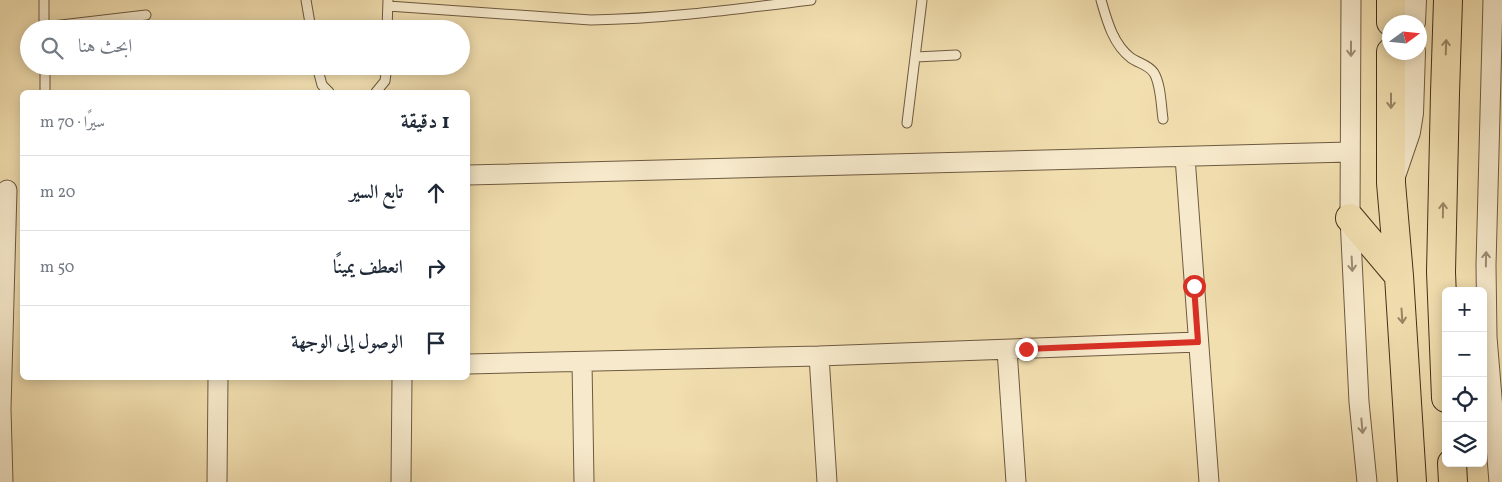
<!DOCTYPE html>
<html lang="ar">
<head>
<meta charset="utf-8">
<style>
  body { margin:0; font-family:Vollkorn,Amiri,serif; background:#f6f6f7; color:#1f2937; direction:rtl }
  .controls { position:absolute; right:15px; bottom:15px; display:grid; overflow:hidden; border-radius:8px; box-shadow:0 2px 12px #0003 }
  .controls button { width:45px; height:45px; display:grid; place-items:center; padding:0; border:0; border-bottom:1px solid #e0e1e3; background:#fff; color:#1f2937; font:25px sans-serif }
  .compass { position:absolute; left:1382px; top:15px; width:45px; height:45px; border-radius:50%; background:#fff; box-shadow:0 2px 12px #0003; rotate:75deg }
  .stop { position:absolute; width:15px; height:15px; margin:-11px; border:4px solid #d93025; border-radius:50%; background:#fff }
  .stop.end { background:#d93025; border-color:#fff; box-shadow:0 1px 5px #0008 }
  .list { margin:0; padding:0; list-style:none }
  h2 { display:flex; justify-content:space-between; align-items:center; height:65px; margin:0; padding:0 20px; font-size:21px }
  h2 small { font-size:16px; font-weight:400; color:#747a83 }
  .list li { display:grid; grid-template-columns:32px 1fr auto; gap:15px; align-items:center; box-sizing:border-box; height:75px; padding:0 20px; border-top:1px solid #e0e1e3 }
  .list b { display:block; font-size:19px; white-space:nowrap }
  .list em { font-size:16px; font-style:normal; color:#747a83 }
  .icon { flex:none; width:28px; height:28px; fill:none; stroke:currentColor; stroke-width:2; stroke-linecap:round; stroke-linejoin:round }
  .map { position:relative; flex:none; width:1502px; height:482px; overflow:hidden; direction:ltr }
  .search { position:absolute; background:#fff; box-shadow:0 2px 12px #0003; left:20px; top:20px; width:450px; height:55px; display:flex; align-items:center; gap:12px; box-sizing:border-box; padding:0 18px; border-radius:28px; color:#747a83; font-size:19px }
  .panel { position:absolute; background:#fff; box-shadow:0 2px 12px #0003; left:20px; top:90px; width:450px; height:290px; border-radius:8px; direction:rtl }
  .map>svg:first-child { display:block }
</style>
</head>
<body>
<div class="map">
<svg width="1502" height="482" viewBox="0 0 1502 482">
  <rect width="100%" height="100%" fill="#f2dfb0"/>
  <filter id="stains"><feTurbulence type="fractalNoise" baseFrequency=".004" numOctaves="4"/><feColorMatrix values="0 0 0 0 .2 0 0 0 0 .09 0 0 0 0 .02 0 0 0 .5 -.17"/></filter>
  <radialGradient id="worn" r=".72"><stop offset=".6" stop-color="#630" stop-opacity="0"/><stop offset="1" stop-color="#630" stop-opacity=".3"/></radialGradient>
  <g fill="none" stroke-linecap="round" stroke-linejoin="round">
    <defs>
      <path id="service" d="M306 0 311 29
        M1101 0C1107 21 1113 44 1131 58 1138 63 1149 65 1154 73 1161 85 1161 105 1163 119
        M388 6 591 20C665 19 738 9 811 0
        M44 27 146 15
        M44 29V0
        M387 29 388 0
        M916 57 956 55
        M45 66V92
        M317 66 322 85 329 92
        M376 92 385 81 387 66
        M907 123 922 0"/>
      <path id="minor" d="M1351 0 1350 218 1359 402 1367 482
        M1493 0 1486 265 1487 337 1499 482
        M1185 157 1209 482
        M468 175 1350 152
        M1007 350 1016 482
        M819 356 827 482
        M582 362 584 482
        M468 364 819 356 1198 342
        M3 482 1 409 7 190
        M217 482 218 378
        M401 482 402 378"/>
      <path id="tertiary" d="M1413 22 1414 0
        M1393 176 1408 132 1411 113 1413 52"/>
      <path id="primary" d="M1391 0V22
        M1391 52V183L1399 276 1412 482
        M1350 218 1399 276
        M1446 398 1441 272 1445 93 1448 0
        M1452 463 1453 482"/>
    </defs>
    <use href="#service" stroke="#6e5a40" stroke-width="11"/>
    <use href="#minor" stroke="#6e5a40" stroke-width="21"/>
    <use href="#tertiary" stroke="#6e5a40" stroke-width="26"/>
    <use href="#primary" stroke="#422e1a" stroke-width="30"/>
    <use href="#service" stroke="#f7eacc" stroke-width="9"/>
    <use href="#minor" stroke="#f7eacc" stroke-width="19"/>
    <use href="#tertiary" stroke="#f7eacc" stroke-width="24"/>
    <use href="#primary" stroke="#f2dfb0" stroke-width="28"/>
  </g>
  <defs><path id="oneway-shaft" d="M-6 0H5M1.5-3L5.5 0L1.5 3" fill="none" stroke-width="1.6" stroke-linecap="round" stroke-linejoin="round" transform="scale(1.25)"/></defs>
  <g stroke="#9a8665">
    <use href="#oneway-shaft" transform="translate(1446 47) rotate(-88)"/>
    <use href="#oneway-shaft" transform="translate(1391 101) rotate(90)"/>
    <use href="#oneway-shaft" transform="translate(1443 210) rotate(-89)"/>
    <use href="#oneway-shaft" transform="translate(1402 316) rotate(86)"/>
  </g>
  <g stroke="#9c8c73">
    <use href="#oneway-shaft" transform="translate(1351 49) rotate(90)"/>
    <use href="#oneway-shaft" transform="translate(1486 259) rotate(-89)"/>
    <use href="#oneway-shaft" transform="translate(1352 264) rotate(87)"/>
    <use href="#oneway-shaft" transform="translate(1362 426) rotate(85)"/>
  </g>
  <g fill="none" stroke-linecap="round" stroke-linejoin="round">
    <path stroke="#d93025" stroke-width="6" d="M1026 349 1198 342 1194 286"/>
  </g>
  <rect width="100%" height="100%" filter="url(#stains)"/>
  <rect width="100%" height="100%" fill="url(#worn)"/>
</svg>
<div class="controls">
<button>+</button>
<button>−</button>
<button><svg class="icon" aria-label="locate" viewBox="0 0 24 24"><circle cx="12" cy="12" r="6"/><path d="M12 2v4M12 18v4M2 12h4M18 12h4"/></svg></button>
<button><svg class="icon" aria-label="layers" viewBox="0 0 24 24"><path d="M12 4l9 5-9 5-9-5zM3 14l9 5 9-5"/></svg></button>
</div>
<svg class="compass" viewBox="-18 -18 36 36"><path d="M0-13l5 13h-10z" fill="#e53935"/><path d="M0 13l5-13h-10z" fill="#747a83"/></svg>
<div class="stop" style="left:1194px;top:286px"></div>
<div class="stop end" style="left:1026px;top:349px"></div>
<div class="search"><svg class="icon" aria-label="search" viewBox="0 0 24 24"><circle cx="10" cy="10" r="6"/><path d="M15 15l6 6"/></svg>ابحث هنا</div>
<section class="panel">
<h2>1 دقيقة<small>سيرًا · 70 m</small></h2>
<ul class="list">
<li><svg class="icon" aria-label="ahead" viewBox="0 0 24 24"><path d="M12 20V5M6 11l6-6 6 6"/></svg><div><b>تابع السير</b></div><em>20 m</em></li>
<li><svg class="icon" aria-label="right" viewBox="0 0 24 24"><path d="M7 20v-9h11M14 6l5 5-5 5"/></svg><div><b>انعطف يمينًا</b></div><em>50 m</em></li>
<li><svg class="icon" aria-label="arrive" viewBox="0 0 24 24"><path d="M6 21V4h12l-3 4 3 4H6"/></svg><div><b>الوصول إلى الوجهة</b></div></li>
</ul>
</section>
</div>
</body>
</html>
